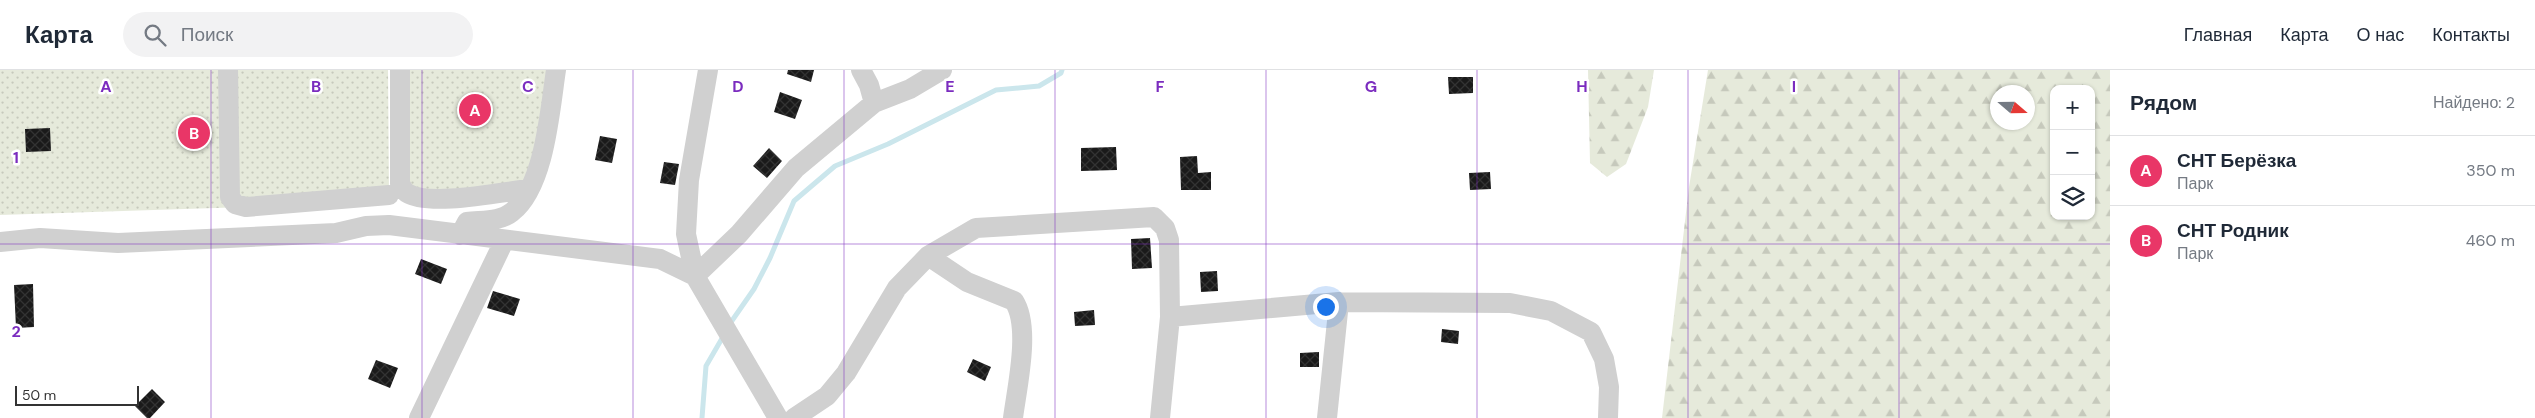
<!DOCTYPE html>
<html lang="ru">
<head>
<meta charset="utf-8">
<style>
  body { margin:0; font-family:"DM Sans",sans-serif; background:#f2f2f3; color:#1f2937 }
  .controls { position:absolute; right:15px; top:15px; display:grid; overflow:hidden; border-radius:10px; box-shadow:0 1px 4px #0004 }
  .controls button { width:45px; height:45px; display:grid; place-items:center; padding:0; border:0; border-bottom:1px solid #e0e1e3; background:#fff; color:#1f2937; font:25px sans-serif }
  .compass { position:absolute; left:1990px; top:15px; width:45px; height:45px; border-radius:50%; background:#fff; box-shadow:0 1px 4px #0004; rotate:110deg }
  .scale { position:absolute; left:15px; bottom:12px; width:124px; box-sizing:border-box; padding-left:5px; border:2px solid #333; border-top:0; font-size:14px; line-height:18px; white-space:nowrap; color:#333; -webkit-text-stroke:4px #fff; paint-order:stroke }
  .you { position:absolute; left:1325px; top:236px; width:18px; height:18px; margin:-12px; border:4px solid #fff; border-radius:50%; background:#1a73e8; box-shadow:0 0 0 8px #1a73e833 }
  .badge { display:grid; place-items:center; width:32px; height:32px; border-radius:50%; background:#e93667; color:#fff; font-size:16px; font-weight:700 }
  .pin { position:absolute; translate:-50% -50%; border:2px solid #fff; box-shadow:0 1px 5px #0006 }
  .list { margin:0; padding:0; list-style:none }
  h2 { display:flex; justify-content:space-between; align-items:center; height:65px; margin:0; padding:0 20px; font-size:21px }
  h2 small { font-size:16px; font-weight:400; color:#747a83 }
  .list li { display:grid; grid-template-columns:32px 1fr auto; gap:15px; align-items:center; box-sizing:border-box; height:70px; padding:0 20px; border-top:1px solid #e0e1e3 }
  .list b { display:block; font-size:19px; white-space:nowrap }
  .list p { margin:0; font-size:16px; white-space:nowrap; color:#747a83 }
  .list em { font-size:16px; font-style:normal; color:#747a83 }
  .icon { flex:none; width:28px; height:28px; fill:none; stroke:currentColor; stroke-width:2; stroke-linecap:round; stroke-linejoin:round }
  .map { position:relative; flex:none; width:2110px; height:348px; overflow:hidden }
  header { display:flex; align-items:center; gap:30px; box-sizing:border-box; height:70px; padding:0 25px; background:#fff; border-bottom:1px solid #e0e1e3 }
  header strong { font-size:24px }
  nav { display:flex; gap:28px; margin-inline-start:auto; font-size:18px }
  .search { width:350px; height:45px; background:#f2f2f3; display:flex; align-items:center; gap:12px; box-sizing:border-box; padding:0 18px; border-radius:28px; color:#747a83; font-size:19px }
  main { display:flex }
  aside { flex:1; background:#fff }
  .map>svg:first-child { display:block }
</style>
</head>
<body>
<header>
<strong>Карта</strong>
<div class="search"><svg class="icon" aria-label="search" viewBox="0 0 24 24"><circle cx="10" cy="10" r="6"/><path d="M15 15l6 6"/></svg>Поиск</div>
<nav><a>Главная</a><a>Карта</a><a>О нас</a><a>Контакты</a></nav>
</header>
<main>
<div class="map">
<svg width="2110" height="348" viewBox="0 0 2110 348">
  <defs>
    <pattern id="forest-firs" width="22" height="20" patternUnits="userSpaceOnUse" patternTransform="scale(1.25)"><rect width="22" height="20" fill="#e6eadb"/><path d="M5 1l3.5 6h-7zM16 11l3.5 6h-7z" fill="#c6c9bc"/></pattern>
    <pattern id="park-dots" width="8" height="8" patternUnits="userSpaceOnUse" patternTransform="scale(1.25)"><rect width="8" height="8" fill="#e6eadb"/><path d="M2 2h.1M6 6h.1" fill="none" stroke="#c6c9bc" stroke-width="1.8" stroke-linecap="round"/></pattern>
    <pattern id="building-cross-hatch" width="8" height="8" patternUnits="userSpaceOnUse" patternTransform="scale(1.25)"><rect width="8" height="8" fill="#1a1a1a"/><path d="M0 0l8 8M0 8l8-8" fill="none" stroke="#333"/></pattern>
  </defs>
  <rect width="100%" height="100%" fill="#fff"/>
  <path fill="url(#forest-firs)" fill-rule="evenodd" d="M1588 0H1654L1648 37 1626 94 1607 107 1590 93Z
    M1708 0H2110V348H1662L1689 117ZM2054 19H2091V146H2054ZM1998 22H2028V52H1998Z"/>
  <path fill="url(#park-dots)" d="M0 0H388L389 125 246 137 0 145Z
    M400 0H556L528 119 405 122Z"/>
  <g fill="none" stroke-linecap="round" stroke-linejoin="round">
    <path stroke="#cbe6ec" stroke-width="5" d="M729 255 754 219 770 188 794 131 835 96 888 74 996 20 1039 16 1061 3 1062 0
      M702 348 706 296 724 265"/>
  </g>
  <path fill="url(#building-cross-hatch)" d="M788 0H814L811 12 787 4Z
    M1448 7H1473V23L1449 24Z
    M780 22 802 30 795 49 774 42Z
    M50 58 51 81 26 82 25 59Z
    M600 66 617 69 612 93 595 90Z
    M1116 77 1117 100 1081 101V78Z
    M769 78 782 91 767 108 753 96Z
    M1197 86 1198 103 1211 102V120H1181L1180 87Z
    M664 92 679 94 675 115 660 113Z
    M1490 102 1491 119 1470 120 1469 103Z
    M1150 168 1152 198 1132 199 1131 169Z
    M421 189 447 199 441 214 415 204Z
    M1217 201 1218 221 1201 222 1200 202Z
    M33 214 34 257 16 258 14 215Z
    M493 221 520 229 514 246 487 238Z
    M1094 240 1095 255 1075 256 1074 242Z
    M1442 259 1459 261 1458 274 1441 272Z
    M1319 282V297H1300V283Z
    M973 289 991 297 985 311 967 302Z
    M376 290 398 298 390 318 368 309Z
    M152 319 165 332 150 348H147L135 336Z"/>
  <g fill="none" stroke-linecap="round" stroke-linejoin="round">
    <path stroke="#d0d0d0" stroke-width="20" d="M228 0 230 127 235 134 246 137 389 125
      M400 0V114C402 117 404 121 407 123 429 137 501 122 528 119
      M861 0 869 15 874 33
      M460 165 467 152C482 150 500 152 512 142 545 116 550 39 556 0
      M0 172 40 168 118 173 336 163 366 156 389 155 660 189 695 206 778 348
      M928 186 967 212 1014 231C1031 257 1017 317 1013 348
      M695 206 739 164 796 98 874 33 910 19 942 0
      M695 206 686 164 689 110 708 0
      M1170 247 1339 232 1510 233 1551 241 1591 262 1604 289 1609 317 1608 348
      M419 348 504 171
      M794 348 827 326 846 303 897 218 928 186 976 158 1154 147 1165 158 1169 170 1170 247 1160 348
      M1327 348 1339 232"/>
  </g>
  <path fill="none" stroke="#7b2cbf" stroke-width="1" stroke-opacity="0.55" d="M211 0V348M422 0V348M633 0V348M844 0V348M1055 0V348M1266 0V348M1477 0V348M1688 0V348M1899 0V348M0 174H2110"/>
  <g font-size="16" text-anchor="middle" font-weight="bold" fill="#7b2cbf" stroke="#fff" stroke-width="5" stroke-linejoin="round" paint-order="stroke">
    <text x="106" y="22">A</text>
    <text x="316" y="22">B</text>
    <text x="528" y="22">C</text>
    <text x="738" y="22">D</text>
    <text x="950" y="22">E</text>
    <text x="1160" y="22">F</text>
    <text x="1371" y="22">G</text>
    <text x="1582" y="22">H</text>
    <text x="1794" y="22">I</text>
    <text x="16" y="93">1</text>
    <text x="16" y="267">2</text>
  </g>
</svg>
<div class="controls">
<button>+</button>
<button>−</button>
<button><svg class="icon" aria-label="layers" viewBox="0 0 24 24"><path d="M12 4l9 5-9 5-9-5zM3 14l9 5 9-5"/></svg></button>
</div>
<svg class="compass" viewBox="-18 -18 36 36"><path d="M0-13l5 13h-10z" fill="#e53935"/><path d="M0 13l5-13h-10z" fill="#747a83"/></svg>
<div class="scale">50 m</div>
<div class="you"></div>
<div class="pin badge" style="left:475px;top:40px">A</div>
<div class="pin badge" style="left:194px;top:63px">B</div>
</div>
<aside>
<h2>Рядом<small>Найдено: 2</small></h2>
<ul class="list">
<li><span class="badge">A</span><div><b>СНТ Берёзка</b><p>Парк</p></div><em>350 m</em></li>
<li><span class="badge">B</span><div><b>СНТ Родник</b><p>Парк</p></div><em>460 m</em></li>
</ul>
</aside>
</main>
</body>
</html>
